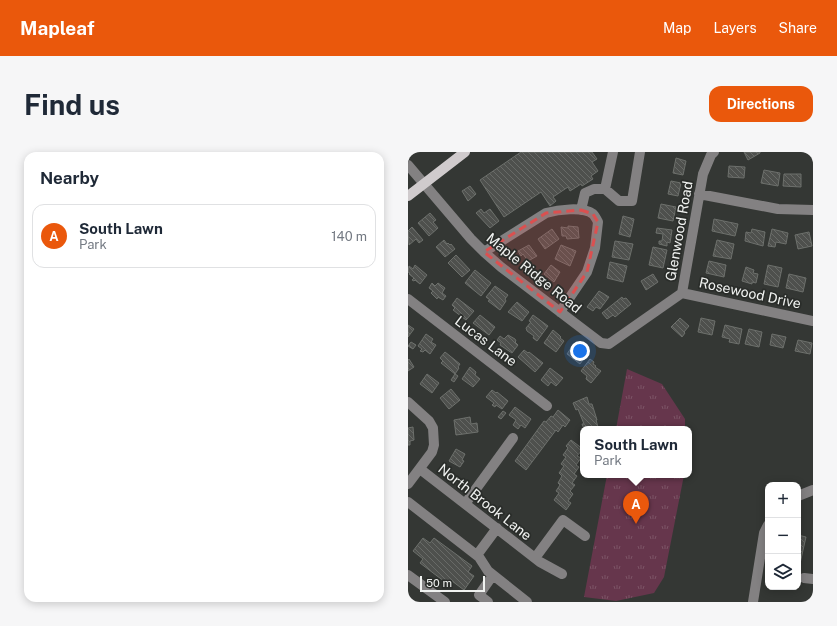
<!DOCTYPE html>
<html lang="en">
<head>
<meta charset="utf-8">
<style>
  body { margin:0; font-family:"Public Sans",sans-serif; background:#f6f6f7; color:#1f2937 }
  .controls { position:absolute; right:12px; bottom:12px; display:grid; overflow:hidden; border-radius:8px; box-shadow:0 2px 10px #0003 }
  .controls button { width:36px; height:36px; display:grid; place-items:center; padding:0; border:0; border-bottom:1px solid #e0e1e3; background:#fff; color:#1f2937; font:20px sans-serif }
  .scale { position:absolute; left:12px; bottom:10px; width:65px; box-sizing:border-box; padding-left:4px; border:2px solid #f0f2f0; border-top:0; font-size:11px; line-height:14px; white-space:nowrap; color:#f0f2f0; -webkit-text-stroke:3px #2a2d2a; paint-order:stroke }
  .you { position:absolute; left:172px; top:199px; width:14px; height:14px; margin:-10px; border:3px solid #fff; border-radius:50%; background:#1a73e8; box-shadow:0 0 0 6px #1a73e833 }
  .badge { display:grid; place-items:center; width:26px; height:26px; border-radius:50%; background:#ea580c; color:#fff; font-size:13px; font-weight:700 }
  .pin { position:absolute; translate:-50% -33px; filter:drop-shadow(0 1px 2px #0008) }
  .pin::after { content:''; position:absolute; top:21px; width:14px; height:12px; background:inherit; clip-path:polygon(0 0,100% 0,50% 100%) }
  .popup { position:absolute; left:172px; top:274px; width:112px; height:52px; box-sizing:border-box; display:grid; place-content:center; border-radius:8px; background:#fff; filter:drop-shadow(0 1px 3px #0005); font-size:13px; white-space:nowrap; color:#747a83 }
  .popup b { font-size:15px; color:#1f2937 }
  .popup::after { content:''; position:absolute; left:50%; top:100%; margin-left:-8px; border:8px solid transparent; border-top-color:#fff }
  .list { margin:0; padding:0; list-style:none }
  h2 { display:flex; justify-content:space-between; align-items:center; height:52px; margin:0; padding:0 16px; font-size:17px }
  h2 small { font-size:13px; font-weight:400; color:#747a83 }
  .list li { display:grid; grid-template-columns:26px 1fr auto; gap:12px; align-items:center; box-sizing:border-box; height:64px; margin:0 8px 8px; padding:0 8px; border:1px solid #e0e1e3; border-radius:12px }
  .list b { display:block; font-size:15px; white-space:nowrap }
  .list p { margin:0; font-size:13px; white-space:nowrap; color:#747a83 }
  .list em { font-size:13px; font-style:normal; color:#747a83 }
  .icon { flex:none; width:22px; height:22px; fill:none; stroke:currentColor; stroke-width:2; stroke-linecap:round; stroke-linejoin:round }
  .map { position:relative; flex:none; width:405px; height:450px; overflow:hidden; border-radius:12px }
  header { display:flex; align-items:center; gap:24px; box-sizing:border-box; height:56px; padding:0 20px; background:#ea580c; color:#fff }
  header strong { font-size:19px }
  nav { display:flex; gap:22px; margin-inline-start:auto; font-size:14px }
  .intro { display:flex; align-items:center; justify-content:space-between; box-sizing:border-box; height:96px; padding:0 24px }
  h1 { margin:0; font-size:28px }
  .button { padding:10px 18px; border-radius:12px; background:#ea580c; color:#fff; font-size:14px; font-weight:700 }
  main { display:flex; gap:24px; padding:0 24px }
  aside { flex:1; background:#fff; border-radius:12px; box-shadow:0 2px 10px #0003 }
  .map>svg:first-child { display:block }
</style>
</head>
<body>
<header>
<strong>Mapleaf</strong>
<nav><a>Map</a><a>Layers</a><a>Share</a></nav>
</header>
<div class="intro"><h1>Find us</h1><a class="button">Directions</a></div>
<main>
<aside>
<h2>Nearby<small></small></h2>
<ul class="list">
<li><span class="badge">A</span><div><b>South Lawn</b><p>Park</p></div><em>140 m</em></li>
</ul>
</aside>
<div class="map">
<svg width="405" height="450" viewBox="0 0 405 450">
  <defs>
    <pattern id="park-tufts" width="24" height="20" patternUnits="userSpaceOnUse"><rect width="24" height="20" fill="#66364c"/><path d="M3 7l-1-3M5 7V3M7 7l1-3M15 17l-1-3M17 17v-4M19 17l1-3" fill="none" stroke="#7c5466"/></pattern>
    <pattern id="building-back-hatch" width="6" height="6" patternUnits="userSpaceOnUse"><rect width="6" height="6" fill="#4e504d"/><path d="M-1 5l2 2M0 0l6 6M5-1l2 2" fill="none" stroke="#686a67"/></pattern>
  </defs>
  <rect width="100%" height="100%" fill="#343734"/>
  <path fill="url(#park-tufts)" d="M219 217 254 232 277 267V277H208Z
    M199 323H276L256 425 246 441 208 449 176 445Z"/>
  <path fill="url(#building-back-hatch)" stroke="#6d706c" d="M113 0H184L189 7 184 10 190 19 183 24 185 27 174 34 173 32 162 39 160 35 145 45 148 49 142 54 133 40 96 65 72 28Z
    M336 0H352V1L340 8Z
    M268 6 278 9 275 23 265 21Z
    M321 14 337 15 336 26 320 25Z
    M356 18 372 21 370 34 353 31Z
    M376 22H393V35L375 34Z
    M263 29 273 31 270 44 260 42Z
    M62 34 68 42 60 49 54 39Z
    M253 52 268 55 265 69 250 66Z
    M73 57 76 61 82 57 91 69 82 76 68 61Z
    M22 61 28 68 25 70 30 76 21 84 10 71Z
    M215 64 226 67 222 85 211 82Z
    M306 67 330 72 327 84 304 79Z
    M160 74 170 75 171 86 159 87 158 84H154L153 75 160 76Z
    M4 75 15 88 11 91 8 87 1 93 0 79Z
    M249 76 264 78 262 91 259 90V94L251 92V89H254L255 82 248 81Z
    M144 77 151 87 137 97 130 87Z
    M344 77 357 80 355 94 337 89 338 80 343 81Z
    M364 77 380 81 378 92 368 90 367 95 360 94Z
    M401 80 404 94 390 97 387 83Z
    M36 88 39 92 40 91 42 93 43 92 47 97 37 105 28 95Z
    M309 88 326 92 323 107 305 104Z
    M207 89 225 92 221 108 204 105Z
    M121 93 129 104 120 109 115 102 113 104 110 99Z
    M153 93 168 99 162 114 147 107Z
    M245 95 259 98 255 116 241 113Z
    M48 103 62 118 54 125 40 111Z
    M301 109 318 113 316 125 298 121Z
    M202 110 219 114 215 130 199 126Z
    M7 113 19 123 12 132 7 128 6 129 4 128 6 126 1 122 2 121 0 120 1 114 5 117Z
    M143 113 152 120 146 130 136 122Z
    M360 113 374 116 370 135 356 132Z
    M338 115 346 118 345 121 350 122 348 131 344 130V132L334 129Z
    M67 118 83 131 73 144 57 131Z
    M245 122 250 130 238 138 233 129Z
    M381 122 398 126 395 140 378 136Z
    M24 131 27 134 30 131 37 136 34 141 38 144 35 148 30 145 29 147 23 141 25 139 21 136Z
    M87 134 100 143 97 147 98 149 92 158 80 149 82 148 78 145Z
    M191 139 201 145 192 157 188 155 185 159 179 155Z
    M214 145 215 147 218 146 223 152 207 165 205 163 199 167 194 161Z
    M49 146 66 159 58 168 45 158 47 156 44 153Z
    M109 150 121 160 114 169 100 160Z
    M72 163 87 175 81 183 65 171Z
    M125 163 140 174 129 189 125 186 126 184 119 179 118 176 123 170 121 169Z
    M272 166 281 174 276 180 277 181 274 185 263 175Z
    M293 166 307 169 304 183 290 180Z
    M0 173 6 177 0 185Z
    M317 173 334 177 331 192 321 190 322 187 314 185Z
    M341 177 354 180 351 195 337 192Z
    M145 178 151 183 153 185 152 186 156 189 148 200 136 191Z
    M18 182 25 187 23 190 28 193 22 202 17 198 15 200 12 199 14 197 10 194Z
    M364 182 378 185 375 196 362 193Z
    M100 183 107 187 108 189 107 190 110 193 104 201 92 193 93 191 89 188 92 184 96 187Z
    M390 188 404 191 402 202 387 199Z
    M3 190 8 193 5 197 0 194Z
    M165 193 179 202 172 212 159 202Z
    M116 198 120 201 121 200 135 211 127 220 110 205Z
    M37 200 52 212 50 215 51 216 47 222 33 211 35 209 32 206Z
    M1 207 6 215 0 219V208Z
    M182 207 186 210 185 212 188 214 187 215 193 219 183 231 178 227 179 224 173 219Z
    M62 215 68 220 67 223 72 227 65 235 54 227Z
    M142 216 155 226 148 234 143 230 140 234 133 228Z
    M19 222 31 231 24 241 12 232Z
    M47 222 50 224 46 230 43 228Z
    M43 237 52 248 41 257 32 246Z
    M84 238 88 241 89 240 100 249 94 257 88 253 87 255 84 253 86 251 78 245Z
    M179 245 181 252H184L189 268H188L190 275 189 276V277H176L174 272H176L170 257 168 258 165 251Z
    M107 255 123 267 117 276 113 273 110 277 105 273 108 268 101 263Z
    M150 258 162 268 157 275 155 273 150 280 148 278 118 318 107 309 136 269 138 270 143 264 145 265Z
    M95 259 98 261 93 267 90 265Z
    M62 265 63 272 69 271 70 280 48 283 46 268Z
    M5 275 6 288 2 289V293H0V276Z
    M163 288 175 297 169 304 173 306 168 313 171 315 166 322 169 324 164 331 167 333 162 339 165 342 160 349 163 351 158 358 146 348 151 341 148 339 152 333 150 331 154 324 151 321 156 314 153 312 158 305 155 303 160 296 158 294Z
    M48 297 57 302 54 308 56 309 52 315 41 309Z
    M390 383 398 385 391 416H390Z
    M15 386 22 391 26 386 64 414 60 420 66 424 56 438 44 429 41 433 12 411 15 407 5 399Z"/>
  <g fill="none" stroke-linecap="round" stroke-linejoin="round">
    <path stroke="#838182" stroke-width="10" d="M205 0 197 37 211 49H224L232 0
      M0 13 63 87 76 100 93 115 193 191 201 192 274 141 295 22 303 3 306 0
      M291 42 370 57 405 58
      M173 58 177 41 186 37H197
      M76 100 138 61C149 58 175 54 185 62 187 64 189 68 190 70L187 96 179 120 152 160
      M274 141 405 169
      M0 147 139 254
      M0 250 21 269 25 276 26 293 24 300 0 332
      M12 317 132 410 154 422
      M390 344 405 338
      M0 350 71 405 80 419 119 450
      M57 352 105 286
      M69 403 89 376
      M127 406 155 368 177 384
      M0 423 37 450
      M396 426 405 427
      M80 450 71 443 85 423
      M345 450 356 381 360 373"/>
    <path stroke="#d0cbcd" stroke-width="10" d="M0 44 57 0"/>
  </g>
  <path fill="#db5050" fill-opacity="0.2" stroke="#db5050" stroke-width="3" stroke-dasharray="8 5" stroke-linejoin="round" d="M173 58 185 62 190 70 179 120 152 160 76 100 138 61Z"/>
  <g text-anchor="middle" dominant-baseline="central" stroke-width="3.5" stroke-linejoin="round" paint-order="stroke">
    <g font-size="14" fill="#f0f2f0" stroke="#2a2d2a">
      <text transform="translate(271 79) rotate(-80)">Glenwood Road</text>
      <text transform="translate(126 121) rotate(39)">Maple Ridge Road</text>
      <text transform="translate(342 141) rotate(12)">Rosewood Drive</text>
      <text transform="translate(78 189) rotate(37)">Lucas Lane</text>
      <text transform="translate(77 350) rotate(38)">North Brook Lane</text>
    </g>
  </g>
</svg>
<div class="controls">
<button>+</button>
<button>−</button>
<button><svg class="icon" aria-label="layers" viewBox="0 0 24 24"><path d="M12 4l9 5-9 5-9-5zM3 14l9 5 9-5"/></svg></button>
</div>
<div class="scale">50 m</div>
<div class="you"></div>
<div class="pin badge" style="left:228px;top:372px">A</div>
<div class="popup"><b>South Lawn</b>Park</div>
</div>
</main>
</body>
</html>
